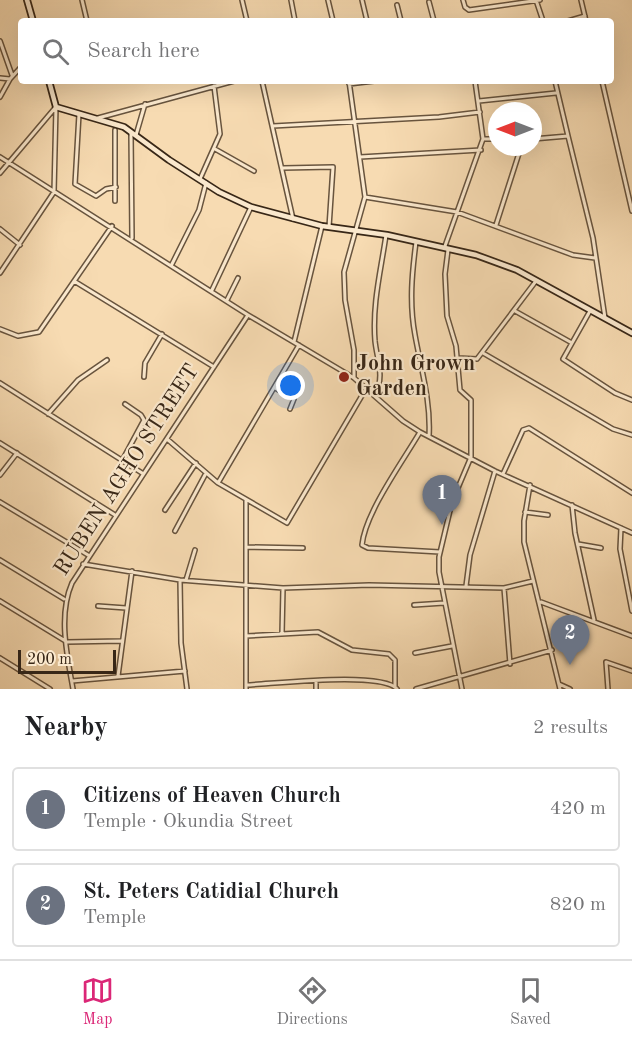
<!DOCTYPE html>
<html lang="en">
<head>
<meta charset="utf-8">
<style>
  body { margin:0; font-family:"Old Standard TT",serif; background:#f2f2f2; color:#202124 }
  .compass { position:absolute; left:488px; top:102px; width:54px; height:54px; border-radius:50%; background:#fff; box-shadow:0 6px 24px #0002; rotate:270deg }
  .scale { position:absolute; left:18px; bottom:15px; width:98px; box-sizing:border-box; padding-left:6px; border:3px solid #382717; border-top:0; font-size:16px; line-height:21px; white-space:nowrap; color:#382717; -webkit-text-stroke:4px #fae8cd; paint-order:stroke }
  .you { position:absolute; left:291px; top:386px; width:21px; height:21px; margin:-15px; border:4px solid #fff; border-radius:50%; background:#1a73e8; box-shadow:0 0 0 9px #1a73e833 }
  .badge { display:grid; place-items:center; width:39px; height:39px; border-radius:50%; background:#db2777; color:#fff; font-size:20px; font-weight:700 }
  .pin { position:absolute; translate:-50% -50px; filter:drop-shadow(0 2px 3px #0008) }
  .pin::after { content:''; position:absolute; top:32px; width:21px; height:18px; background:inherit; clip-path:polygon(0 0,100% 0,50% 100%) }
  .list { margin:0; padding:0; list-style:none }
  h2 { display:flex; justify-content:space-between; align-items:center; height:78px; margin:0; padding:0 24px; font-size:26px }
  h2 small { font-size:20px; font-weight:400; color:#757577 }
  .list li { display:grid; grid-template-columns:39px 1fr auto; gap:18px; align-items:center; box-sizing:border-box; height:84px; margin:0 12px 12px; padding:0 12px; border:2px solid #e0e0e0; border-radius:6px }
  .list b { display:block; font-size:22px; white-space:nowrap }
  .list p { margin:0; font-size:20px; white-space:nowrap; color:#757577 }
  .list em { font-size:20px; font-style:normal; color:#757577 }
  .icon { flex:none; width:33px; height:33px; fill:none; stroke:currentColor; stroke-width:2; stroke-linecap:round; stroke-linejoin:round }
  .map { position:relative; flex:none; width:632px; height:689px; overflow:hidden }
  .search { position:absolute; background:#fff; box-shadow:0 6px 24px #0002; left:18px; right:18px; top:18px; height:66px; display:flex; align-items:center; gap:15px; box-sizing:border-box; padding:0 21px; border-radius:6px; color:#757577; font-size:22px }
  .sheet { height:270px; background:#fff }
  nav { display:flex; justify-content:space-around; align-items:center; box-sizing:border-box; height:84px; border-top:2px solid #e0e0e0; background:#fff; font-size:16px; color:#757577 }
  nav a { display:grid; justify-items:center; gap:3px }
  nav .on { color:#db2777 }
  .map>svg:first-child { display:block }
</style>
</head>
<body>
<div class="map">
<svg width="632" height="689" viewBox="0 0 632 689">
  <rect width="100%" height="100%" fill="#f7dbb2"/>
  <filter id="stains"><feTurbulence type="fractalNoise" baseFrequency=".00333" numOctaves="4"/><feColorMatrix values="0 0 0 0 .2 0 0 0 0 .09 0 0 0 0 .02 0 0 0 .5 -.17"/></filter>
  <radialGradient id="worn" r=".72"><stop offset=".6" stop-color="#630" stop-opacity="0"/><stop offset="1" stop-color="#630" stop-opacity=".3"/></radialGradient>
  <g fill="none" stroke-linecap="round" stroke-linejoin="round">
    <defs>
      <path id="street" d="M82 0 87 21
        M242 0 247 21
        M291 0 295 21
        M328 0 333 21
        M362 0 367 21
        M463 0 465 7 469 10 540 0
        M536 0 543 21
        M581 0 586 21
        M429 2 434 21
        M397 5 401 21
        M568 21 585 16
        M0 41 12 75
        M0 78 10 79 21 67
        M262 81 293 219
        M349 81 365 197 344 272 345 300 354 350V377
        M555 81 568 136
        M602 81 632 211
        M349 84 374 81
        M0 97 10 79
        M479 101 556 93
        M79 114 75 184 96 196 106 189 116 187
        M98 118 234 81
        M273 126 439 117 480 112
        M115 130V201
        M131 134 132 238
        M136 135 145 104
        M484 139H497
        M533 139 568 136 593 238 605 318
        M215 149 254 171
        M0 157 248 315 354 378 403 421 420 432 495 471 632 533
        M360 157 481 150
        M283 168 333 167 329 227
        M0 173 55 108
        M200 179 220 134 214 86
        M365 197 457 212 573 255 595 258
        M496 225 521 147
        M0 229 20 245
        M416 242C412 273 409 303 415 335 421 369 431 401 429 436
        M445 246 483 139 475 81
        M448 250 445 274 447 316 456 346 460 390 471 400V457L452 502 439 557V572L462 689
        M172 264 199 210 206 183
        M0 273 54 192 56 107
        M74 281 214 367
        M212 290 251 207
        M227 300 238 278
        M515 311 572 343
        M590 311 563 359 615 393 632 400
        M0 329 18 336 39 332 112 226
        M294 342 322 226
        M483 353 613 429 632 435
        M458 358 477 359 536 281
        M144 377 145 363 162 334
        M0 383 142 473
        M275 388 294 399 290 409
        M375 395C385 377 377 360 375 341 372 304 381 270 386 235
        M48 414 78 380 107 360
        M420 432C403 461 365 513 362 545L368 548 440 552
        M167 439 218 483 287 523 367 387
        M0 443 115 515
        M123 459 144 420 141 415 125 404
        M503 474 523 430 529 428 632 493
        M0 475 17 453
        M218 483 299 345
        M530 485 524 521V542L560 689
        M246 500V689
        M0 502 88 555
        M572 505 575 533 594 620
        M165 510 196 463
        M525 512 548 515
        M621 528 620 549 632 611
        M175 531 205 475
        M578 544 601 548
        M247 547 303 548
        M0 560 64 599
        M83 564 180 580 283 588 369 585 504 588 533 581
        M180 580 181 643 187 689
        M186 580 195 550
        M466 586 470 555 495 471
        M504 588 510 664
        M0 601 67 642 121 641
        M541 602 632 636
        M414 605 444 603
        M98 606 126 608
        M282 634 283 588
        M246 636 318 632 352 650 389 654 395 660V686
        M415 653 452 646
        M0 658 50 689
        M118 676 132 571
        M72 681 185 671
        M559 684 570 689
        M246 685C274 684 381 671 397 689
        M73 689C67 655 58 615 72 583L248 315
        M316 689V681
        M416 689 552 650
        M608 689 606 662 632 671"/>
      <path id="secondary" d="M27 0 33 21
        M49 81 56 107 124 127 169 160 219 192 251 207 322 226 387 235 476 255 517 270 632 333"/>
    </defs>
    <use href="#street" stroke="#68543e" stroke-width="6"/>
    <use href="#secondary" stroke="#382717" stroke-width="8"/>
    <use href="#street" stroke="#fae8cd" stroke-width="3"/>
    <use href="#secondary" stroke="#fae8cd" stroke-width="4.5"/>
  </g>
  <circle fill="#8f2418" stroke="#fae8cd" stroke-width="2" cx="344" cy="377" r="6"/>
  <g text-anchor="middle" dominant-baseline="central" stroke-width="4.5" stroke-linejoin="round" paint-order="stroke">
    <g font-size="22" font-weight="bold" fill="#382717" stroke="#fae8cd" text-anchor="start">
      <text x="356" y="364">John Grown<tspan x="356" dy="25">Garden</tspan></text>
    </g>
    <g font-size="22" fill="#382717" stroke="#fae8cd">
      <text transform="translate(127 470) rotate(-57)">RUBEN AGHO STREET</text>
    </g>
  </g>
  <rect width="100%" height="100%" filter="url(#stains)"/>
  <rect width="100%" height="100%" fill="url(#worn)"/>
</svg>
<svg class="compass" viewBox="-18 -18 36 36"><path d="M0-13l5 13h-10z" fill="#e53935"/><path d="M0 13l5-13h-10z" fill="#757577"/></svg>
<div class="scale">200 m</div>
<div class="you"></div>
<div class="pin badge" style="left:442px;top:525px;background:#6b7280">1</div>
<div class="pin badge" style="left:570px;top:665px;background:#6b7280">2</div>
<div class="search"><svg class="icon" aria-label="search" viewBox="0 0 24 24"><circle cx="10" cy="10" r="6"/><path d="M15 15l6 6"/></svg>Search here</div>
</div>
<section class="sheet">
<h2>Nearby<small>2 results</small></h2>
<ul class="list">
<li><span class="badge" style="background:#6b7280">1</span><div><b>Citizens of Heaven Church</b><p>Temple · Okundia Street</p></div><em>420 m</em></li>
<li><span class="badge" style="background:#6b7280">2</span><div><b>St. Peters Catidial Church</b><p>Temple</p></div><em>820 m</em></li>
</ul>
</section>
<nav>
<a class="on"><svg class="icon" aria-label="map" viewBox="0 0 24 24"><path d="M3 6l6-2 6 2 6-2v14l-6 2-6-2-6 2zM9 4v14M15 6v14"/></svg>Map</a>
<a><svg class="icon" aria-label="directions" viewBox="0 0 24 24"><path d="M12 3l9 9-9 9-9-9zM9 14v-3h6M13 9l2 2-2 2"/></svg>Directions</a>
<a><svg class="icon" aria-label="saved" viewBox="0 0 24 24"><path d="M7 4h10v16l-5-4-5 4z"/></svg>Saved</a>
</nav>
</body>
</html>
